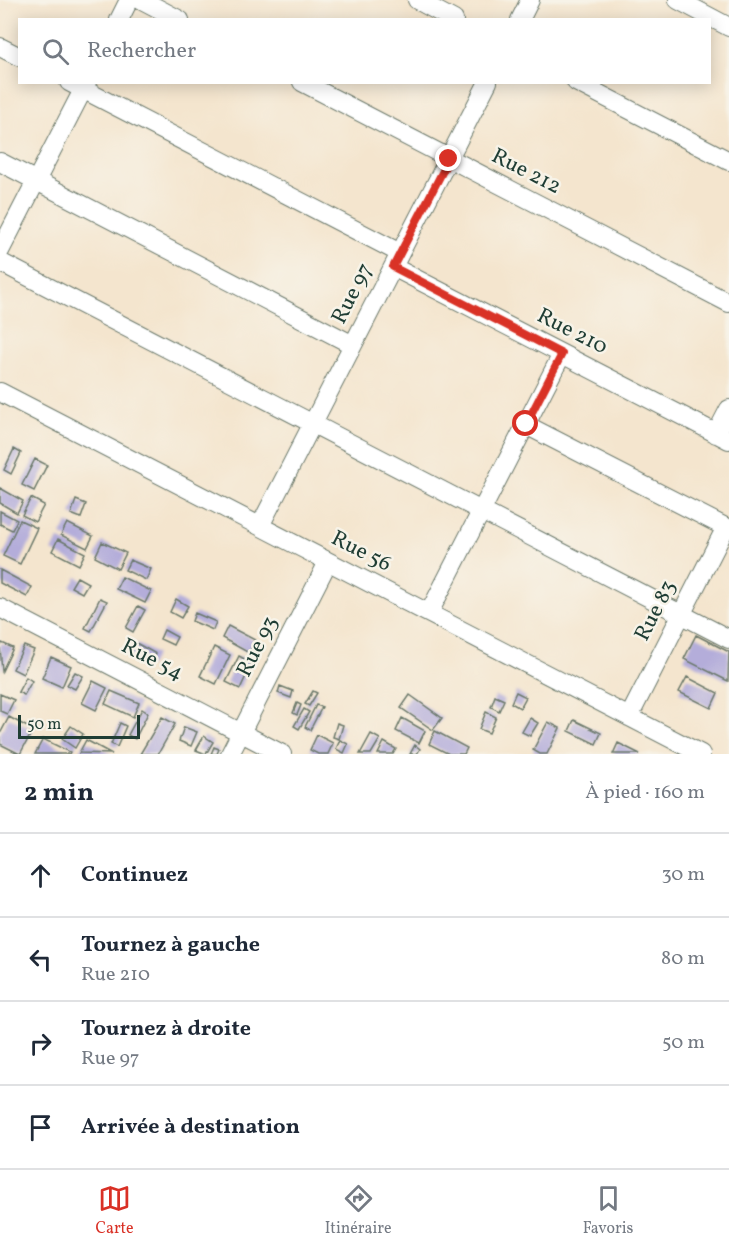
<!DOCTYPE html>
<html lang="fr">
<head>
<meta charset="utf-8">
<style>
  body { margin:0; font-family:Vollkorn,serif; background:#f2f2f3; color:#1f2937 }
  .scale { position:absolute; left:18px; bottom:15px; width:122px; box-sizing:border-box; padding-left:6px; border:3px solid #1f3d34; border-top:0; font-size:16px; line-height:21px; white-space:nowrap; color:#1f3d34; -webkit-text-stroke:4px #f7f3e8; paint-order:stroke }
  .stop { position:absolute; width:18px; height:18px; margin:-14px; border:4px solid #d93025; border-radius:50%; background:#fff }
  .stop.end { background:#d93025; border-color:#fff; box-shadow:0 2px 6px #0008 }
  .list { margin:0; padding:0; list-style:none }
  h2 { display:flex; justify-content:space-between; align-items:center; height:78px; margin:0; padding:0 24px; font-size:26px }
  h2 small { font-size:20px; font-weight:400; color:#747a83 }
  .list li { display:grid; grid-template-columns:39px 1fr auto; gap:18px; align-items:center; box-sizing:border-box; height:84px; padding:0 24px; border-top:2px solid #e0e1e3 }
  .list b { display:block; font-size:22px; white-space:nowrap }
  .list p { margin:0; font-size:20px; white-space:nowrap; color:#747a83 }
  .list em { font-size:20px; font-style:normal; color:#747a83 }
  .icon { flex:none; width:33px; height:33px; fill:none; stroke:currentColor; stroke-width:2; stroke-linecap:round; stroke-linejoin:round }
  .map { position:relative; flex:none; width:729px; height:754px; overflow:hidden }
  .search { position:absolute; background:#fff; box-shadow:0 3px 15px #0003; left:18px; right:18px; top:18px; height:66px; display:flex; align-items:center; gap:15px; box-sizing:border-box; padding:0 21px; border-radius:0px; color:#747a83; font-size:22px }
  .sheet { height:414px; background:#fff }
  nav { display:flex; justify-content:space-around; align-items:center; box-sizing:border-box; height:84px; border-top:2px solid #e0e1e3; background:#fff; font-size:16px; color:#747a83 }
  nav a { display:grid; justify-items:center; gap:3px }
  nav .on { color:#d93025 }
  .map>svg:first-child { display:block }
</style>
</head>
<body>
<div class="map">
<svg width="729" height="754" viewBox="0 0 729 754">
  <rect width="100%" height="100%" fill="#f7f3e8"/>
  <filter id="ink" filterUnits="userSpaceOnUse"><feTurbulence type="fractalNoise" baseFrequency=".0167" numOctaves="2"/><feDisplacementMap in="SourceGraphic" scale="12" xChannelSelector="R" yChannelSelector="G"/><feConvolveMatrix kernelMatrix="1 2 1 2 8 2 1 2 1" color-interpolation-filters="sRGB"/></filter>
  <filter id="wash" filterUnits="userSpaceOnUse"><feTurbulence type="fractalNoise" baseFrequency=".008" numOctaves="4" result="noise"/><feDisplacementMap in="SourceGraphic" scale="24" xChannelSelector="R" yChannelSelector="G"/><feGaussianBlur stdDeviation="1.35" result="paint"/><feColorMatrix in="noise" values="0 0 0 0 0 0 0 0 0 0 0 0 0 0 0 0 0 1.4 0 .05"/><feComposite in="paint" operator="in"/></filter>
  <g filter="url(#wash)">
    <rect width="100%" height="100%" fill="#f4e5ce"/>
    <g id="blocks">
      <path fill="#b4adda" d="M14 449 21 453 11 474 4 470Z
        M35 459 47 465 34 491 22 485Z
        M0 488 23 501 17 513 0 503Z
        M31 498 44 505 35 522 22 515Z
        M76 500 86 504 81 518 71 514Z
        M0 511 17 520 12 530 0 524Z
        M20 520 37 528 20 564 3 556Z
        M67 523 93 536 87 548 61 535Z
        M58 539 85 553 79 565 52 551Z
        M102 542 126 553 118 569 95 557Z
        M130 560 151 569 146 580 125 570Z
        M0 570 32 587 27 597 0 583Z
        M77 577 88 583 82 593 71 587Z
        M122 577 151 591 145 603 116 589Z
        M100 598 107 601 91 631 85 628Z
        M176 599 188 606 181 618 170 612Z
        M138 606 145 610 133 632 126 628Z
        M195 613 216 622 213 630 192 621Z
        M228 626 255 640 249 653 222 638Z
        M164 630 177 637 173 645 160 639Z
        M696 635 729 652 728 681 684 659Z
        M2 643 13 648 2 671 0 647Z
        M136 643 156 654 150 666 129 655Z
        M24 646 34 650 23 674 13 669Z
        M214 647 230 655 216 684 200 676Z
        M239 656 252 663 240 689 226 682Z
        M51 657 71 666 62 687 42 678Z
        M75 672 83 676 75 689 67 685Z
        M26 677 32 681 24 695 18 692Z
        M687 677 718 693 711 708 679 692Z
        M93 681 107 688 96 710 82 703Z
        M280 686 293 691 291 698 278 693Z
        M111 691 139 703 133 717 105 704Z
        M313 691 317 693 309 706 305 704Z
        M516 692 526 697 520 708 511 703Z
        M0 694 14 700 7 714 0 711Z
        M410 695 442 718 433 730 401 708Z
        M495 696 504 700 499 711 491 707Z
        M297 703 301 705 297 715 293 713Z
        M316 705 322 707 310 730 305 727Z
        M142 709 148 713 135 739 128 735Z
        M304 709 309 712 299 729 294 726Z
        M486 712 496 717 489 733 479 729Z
        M9 717 33 730 20 754 0 744V734Z
        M162 717 175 724 158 754H140Z
        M402 718 425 731 419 743 396 731Z
        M530 718 538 723 530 736 522 732Z
        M574 720 601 733 596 744 569 731Z
        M548 722 560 728 547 754H540L533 750Z
        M120 723 126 726 117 747 111 744Z
        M337 723 343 725 339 739 333 737Z
        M71 726 83 734 75 748 62 739Z
        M184 727 197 732 191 746 179 741Z
        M435 731 467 748 464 754H449L429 744Z
        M371 734 380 739 371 754H360Z
        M317 735 333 743 328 754H318L310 750Z
        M204 736 213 742 206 754 196 750Z
        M43 739 70 752 69 754H35Z
        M86 740 112 754 79 753Z
        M340 740 348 744 344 753 336 749Z
        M384 742 396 749 393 754H378Z
        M618 743 640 754H613Z
        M415 745 420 749 417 754H410Z
        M214 747 219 749 217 754H211Z"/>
    </g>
  </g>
  <g filter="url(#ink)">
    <use href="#blocks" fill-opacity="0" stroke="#6a786a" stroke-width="1.5"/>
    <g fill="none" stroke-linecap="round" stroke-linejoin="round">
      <defs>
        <path id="minor" d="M142 0 180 20
          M417 0 454 20
          M678 0 729 27
          M119 20 129 0
          M520 20 530 0
          M0 47 20 57
          M69 82 400 253
          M302 82 729 303
          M576 82 729 161
          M0 162 353 345
          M0 251 87 82
          M0 262 729 639
          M393 267 729 440
          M0 392 701 754
          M526 425 729 529
          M716 434 729 409
          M260 526 488 82
          M0 608 282 754
          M429 613 562 354
          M629 717 726 527
          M230 754 328 562"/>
      </defs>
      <use href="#minor" stroke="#6a786a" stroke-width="20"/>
      <use href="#minor" stroke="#fff" stroke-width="18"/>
    </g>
  </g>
  <g fill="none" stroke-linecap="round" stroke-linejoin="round" filter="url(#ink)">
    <path stroke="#d93025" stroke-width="8" d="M449 159 393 267 562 354 526 424"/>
  </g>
  <g text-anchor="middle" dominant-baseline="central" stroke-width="5" stroke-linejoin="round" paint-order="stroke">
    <g font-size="22" fill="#1f3d34" stroke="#f7f3e8">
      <text transform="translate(526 172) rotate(27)">Rue 212</text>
      <text transform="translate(353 294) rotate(-63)">Rue 97</text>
      <text transform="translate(572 332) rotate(27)">Rue 210</text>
      <text transform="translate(361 552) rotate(27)">Rue 56</text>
      <text transform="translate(656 611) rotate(-63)">Rue 83</text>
      <text transform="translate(258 647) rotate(-63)">Rue 93</text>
      <text transform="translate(152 660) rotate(27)">Rue 54</text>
    </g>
  </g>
</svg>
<div class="scale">50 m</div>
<div class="stop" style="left:526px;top:424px"></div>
<div class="stop end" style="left:449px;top:159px"></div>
<div class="search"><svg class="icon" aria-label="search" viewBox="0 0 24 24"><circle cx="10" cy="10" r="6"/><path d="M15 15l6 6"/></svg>Rechercher</div>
</div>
<section class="sheet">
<h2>2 min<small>À pied · 160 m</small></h2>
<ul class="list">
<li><svg class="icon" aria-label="ahead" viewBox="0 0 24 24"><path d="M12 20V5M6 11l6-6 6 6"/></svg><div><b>Continuez</b></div><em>30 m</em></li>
<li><svg class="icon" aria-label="left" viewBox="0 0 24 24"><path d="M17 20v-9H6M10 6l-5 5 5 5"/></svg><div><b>Tournez à gauche</b><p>Rue 210</p></div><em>80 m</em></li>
<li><svg class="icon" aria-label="right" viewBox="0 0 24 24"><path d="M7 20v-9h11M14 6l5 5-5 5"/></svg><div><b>Tournez à droite</b><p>Rue 97</p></div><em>50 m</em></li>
<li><svg class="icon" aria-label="arrive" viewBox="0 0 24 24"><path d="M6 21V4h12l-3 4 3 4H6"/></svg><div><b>Arrivée à destination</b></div></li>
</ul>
</section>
<nav>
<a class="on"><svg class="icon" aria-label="map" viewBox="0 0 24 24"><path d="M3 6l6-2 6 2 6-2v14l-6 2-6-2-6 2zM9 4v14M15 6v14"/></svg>Carte</a>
<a><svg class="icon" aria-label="directions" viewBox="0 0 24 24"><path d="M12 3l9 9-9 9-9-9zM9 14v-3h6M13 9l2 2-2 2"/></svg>Itinéraire</a>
<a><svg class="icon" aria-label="saved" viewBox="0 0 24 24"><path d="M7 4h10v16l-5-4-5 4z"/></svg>Favoris</a>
</nav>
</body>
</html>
